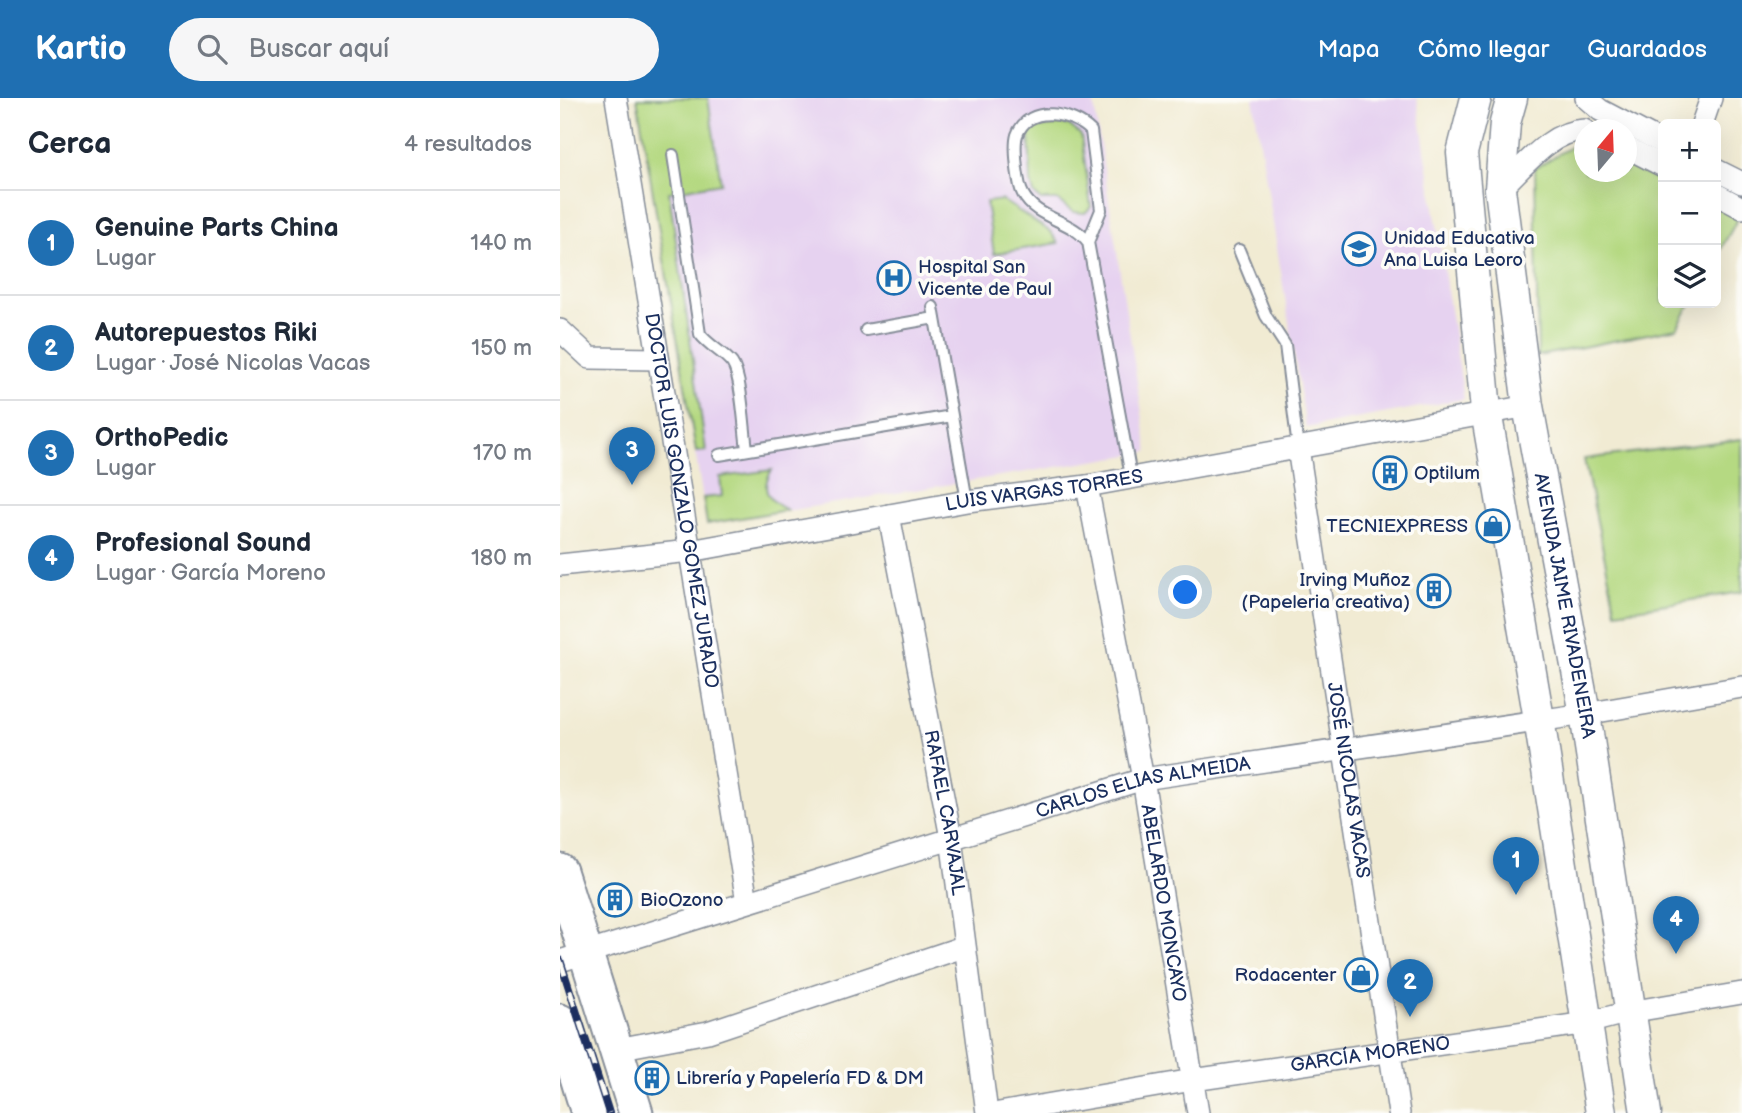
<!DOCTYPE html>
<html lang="es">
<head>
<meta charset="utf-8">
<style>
  body { margin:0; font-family:"Balsamiq Sans",sans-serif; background:#f6f6f7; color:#1f2937 }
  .controls { position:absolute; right:21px; top:21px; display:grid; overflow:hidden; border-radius:10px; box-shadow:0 7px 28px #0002 }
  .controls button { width:63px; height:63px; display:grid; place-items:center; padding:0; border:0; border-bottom:2px solid #e0e1e3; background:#fff; color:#1f2937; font:35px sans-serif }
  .compass { position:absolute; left:1014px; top:21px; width:63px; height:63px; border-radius:50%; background:#fff; box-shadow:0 7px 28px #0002; rotate:19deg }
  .you { position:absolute; left:626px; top:495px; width:24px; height:24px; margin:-18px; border:5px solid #fff; border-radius:50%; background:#1a73e8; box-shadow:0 0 0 10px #1a73e833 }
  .badge { display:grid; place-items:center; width:46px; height:46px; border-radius:50%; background:#1f6fb2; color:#fff; font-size:23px; font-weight:700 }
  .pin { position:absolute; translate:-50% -58px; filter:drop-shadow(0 2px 4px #0008) }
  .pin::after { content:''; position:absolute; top:37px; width:24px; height:21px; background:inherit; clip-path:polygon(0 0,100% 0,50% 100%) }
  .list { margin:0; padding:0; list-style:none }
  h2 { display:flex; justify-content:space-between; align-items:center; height:91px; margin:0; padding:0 28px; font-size:30px }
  h2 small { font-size:23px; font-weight:400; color:#747a83 }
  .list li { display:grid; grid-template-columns:46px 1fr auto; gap:21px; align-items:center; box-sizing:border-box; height:105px; padding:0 28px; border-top:2px solid #e0e1e3 }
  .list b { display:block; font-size:26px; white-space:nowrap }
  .list p { margin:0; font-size:23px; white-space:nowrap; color:#747a83 }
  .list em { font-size:23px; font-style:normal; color:#747a83 }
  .icon { flex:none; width:38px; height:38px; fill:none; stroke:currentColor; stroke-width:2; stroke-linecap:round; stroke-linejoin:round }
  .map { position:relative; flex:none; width:1182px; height:1015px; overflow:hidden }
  header { display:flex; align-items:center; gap:42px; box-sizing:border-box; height:98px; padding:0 35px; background:#1f6fb2; color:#fff }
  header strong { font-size:33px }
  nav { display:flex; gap:38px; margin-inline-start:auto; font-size:24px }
  .search { width:490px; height:63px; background:#f6f6f7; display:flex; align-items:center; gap:18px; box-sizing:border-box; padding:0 24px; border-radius:38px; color:#747a83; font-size:26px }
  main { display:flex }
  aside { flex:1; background:#fff }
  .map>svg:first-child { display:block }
</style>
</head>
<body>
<header>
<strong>Kartio</strong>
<div class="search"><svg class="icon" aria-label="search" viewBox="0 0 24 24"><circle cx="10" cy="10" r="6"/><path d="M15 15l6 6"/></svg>Buscar aquí</div>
<nav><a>Mapa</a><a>Cómo llegar</a><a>Guardados</a></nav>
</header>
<main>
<aside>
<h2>Cerca<small>4 resultados</small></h2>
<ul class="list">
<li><span class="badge">1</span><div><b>Genuine Parts China</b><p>Lugar</p></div><em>140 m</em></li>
<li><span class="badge">2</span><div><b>Autorepuestos Riki</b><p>Lugar · José Nicolas Vacas</p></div><em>150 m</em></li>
<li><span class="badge">3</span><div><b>OrthoPedic</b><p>Lugar</p></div><em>170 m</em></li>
<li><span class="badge">4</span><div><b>Profesional Sound</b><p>Lugar · García Moreno</p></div><em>180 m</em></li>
</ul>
</aside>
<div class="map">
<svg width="1182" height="1015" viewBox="0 0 1182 1015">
  <rect width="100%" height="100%" fill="#fdfcf7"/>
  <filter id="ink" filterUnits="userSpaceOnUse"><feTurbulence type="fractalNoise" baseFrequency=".0143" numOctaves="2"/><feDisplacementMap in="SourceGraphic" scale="14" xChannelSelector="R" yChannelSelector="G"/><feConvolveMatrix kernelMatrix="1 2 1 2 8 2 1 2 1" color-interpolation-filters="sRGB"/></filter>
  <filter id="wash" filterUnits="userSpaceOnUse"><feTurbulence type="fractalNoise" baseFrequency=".00686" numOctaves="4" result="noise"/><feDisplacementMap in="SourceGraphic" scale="28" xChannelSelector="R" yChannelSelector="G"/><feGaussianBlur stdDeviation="1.57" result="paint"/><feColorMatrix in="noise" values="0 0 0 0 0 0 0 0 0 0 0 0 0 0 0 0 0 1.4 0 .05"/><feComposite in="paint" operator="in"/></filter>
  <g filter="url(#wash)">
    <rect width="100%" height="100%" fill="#f1ebd3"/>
    <path fill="#e6d2f0" d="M77 0H533L588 354 147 426Z
      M693 0H857L904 301 746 330Z"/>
    <path fill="#b5d982" stroke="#688470" stroke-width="2" d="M77 0H148L161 85 109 94 146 353 136 354Z
      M502 26 509 27 521 37 531 109 525 115 513 114 497 102H481L474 96 471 85 469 36 474 30Z
      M1024 41V74H1066L1067 56 1103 77V205H1131L1117 230 978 258 975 70Z
      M442 102 491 134 498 145 434 156 426 104Z
      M1156 107 1178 120 1156 160Z
      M1182 341V494L1056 514 1024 361Z
      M212 372C199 392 209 403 227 412L147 426 143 400 162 398 160 379Z"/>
  </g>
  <g filter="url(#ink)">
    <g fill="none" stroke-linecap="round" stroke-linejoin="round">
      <defs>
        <path id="lane" d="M113 57 140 236C149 248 162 253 172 265 182 279 184 332 187 351
          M528 144 541 112 531 33C513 15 469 5 457 37 454 47 456 59 457 70 458 78 459 89 463 96 476 121 512 122 528 144L571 378
          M679 152 706 218 725 247 738 350
          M373 209 407 403
          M306 232 375 220
          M159 357 392 318"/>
        <g id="street">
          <path id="s1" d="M56 0 187 804"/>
          <path d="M1026 0 1040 12 1103 45"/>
          <path d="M1142 26 1151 0"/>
          <path d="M1066 49 1103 68"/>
          <path d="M1156 72 1182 85"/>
          <path d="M940 91C964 69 990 33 1024 32"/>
          <path d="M1156 96 1182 110"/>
          <path d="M0 232 30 260 97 261"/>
          <path id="s2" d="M738 350 839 1015"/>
          <path id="s3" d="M527 388 583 681 638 1015"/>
          <path id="s4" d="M329 417 391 740 427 1015"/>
          <path id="s5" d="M0 467 130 453 407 403 527 388 968 308"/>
          <path id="s6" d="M0 863 583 681 1025 616 1182 589"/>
          <path d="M57 951 148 934 403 849"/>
          <path id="s7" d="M439 1015 633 982 1027 925 1069 914 1182 895"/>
        </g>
        <g id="secondary">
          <path d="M916 0 902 55 926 313 979 621 1041 1015"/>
          <path id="s8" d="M952 0 945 25 940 91 968 308 1025 616 1086 1015"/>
        </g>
        <path id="primary" d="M0 773 76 1015
          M0 923 28 1015"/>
      </defs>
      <use href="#lane" stroke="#868d98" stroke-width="14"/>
      <use href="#street" stroke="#868d98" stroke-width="24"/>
      <use href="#secondary" stroke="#868d98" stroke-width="33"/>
      <use href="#primary" stroke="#868d98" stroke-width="37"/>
      <use href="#lane" stroke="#fff" stroke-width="10"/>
      <use href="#street" stroke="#fff" stroke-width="21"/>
      <use href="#secondary" stroke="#fff" stroke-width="30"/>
      <use href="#primary" stroke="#fff" stroke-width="33"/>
      <defs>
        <path id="rail" d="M0 862 49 1015"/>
      </defs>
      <use href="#rail" stroke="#1b2f5e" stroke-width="8"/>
      <use href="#rail" stroke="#fdfcf7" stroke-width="5" stroke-dasharray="16" stroke-linecap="butt"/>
    </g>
  </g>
  <defs>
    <symbol id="university-ring" viewBox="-11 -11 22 22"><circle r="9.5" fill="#fdfcf7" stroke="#1f6fb2" stroke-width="1.5"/><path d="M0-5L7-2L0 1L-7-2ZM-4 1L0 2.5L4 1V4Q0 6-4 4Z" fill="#1f6fb2"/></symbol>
    <symbol id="hospital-ring" viewBox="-11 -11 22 22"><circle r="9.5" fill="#fdfcf7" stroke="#1f6fb2" stroke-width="1.5"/><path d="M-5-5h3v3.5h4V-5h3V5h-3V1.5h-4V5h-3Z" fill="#1f6fb2"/></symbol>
    <symbol id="building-ring" viewBox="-11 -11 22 22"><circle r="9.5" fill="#fdfcf7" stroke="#1f6fb2" stroke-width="1.5"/><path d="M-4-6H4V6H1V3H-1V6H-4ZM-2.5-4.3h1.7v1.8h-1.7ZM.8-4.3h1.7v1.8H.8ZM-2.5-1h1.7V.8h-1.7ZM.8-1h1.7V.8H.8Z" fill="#1f6fb2"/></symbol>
    <symbol id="shop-ring" viewBox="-11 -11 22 22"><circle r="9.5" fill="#fdfcf7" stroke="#1f6fb2" stroke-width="1.5"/><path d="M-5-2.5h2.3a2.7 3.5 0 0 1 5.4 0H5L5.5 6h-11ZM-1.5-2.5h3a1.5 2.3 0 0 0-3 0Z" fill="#1f6fb2"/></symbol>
  </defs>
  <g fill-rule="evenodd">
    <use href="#university-ring" x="780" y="132" width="38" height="38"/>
    <use href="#hospital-ring" x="315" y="161" width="38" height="38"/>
    <use href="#building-ring" x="811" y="356" width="38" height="38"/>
    <use href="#shop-ring" x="914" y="409" width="38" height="38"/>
    <use href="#building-ring" x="855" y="474" width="38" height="38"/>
    <use href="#building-ring" x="36" y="783" width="38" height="38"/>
    <use href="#shop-ring" x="782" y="858" width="38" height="38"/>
    <use href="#building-ring" x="73" y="961" width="38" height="38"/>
  </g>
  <g text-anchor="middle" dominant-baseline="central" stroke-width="7" stroke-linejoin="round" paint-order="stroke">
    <g font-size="19" fill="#1b2f5e" stroke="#fdfcf7" text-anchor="start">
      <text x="824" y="140">Unidad Educativa<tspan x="824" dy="22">Ana Luisa Leoro</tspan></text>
      <text x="358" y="169">Hospital San<tspan x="358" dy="22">Vicente de Paul</tspan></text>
      <text x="854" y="375">Optilum</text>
      <text x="908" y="428" text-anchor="end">TECNIEXPRESS</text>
      <text x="850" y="482" text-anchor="end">Irving Muñoz<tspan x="850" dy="22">(Papeleria creativa)</tspan></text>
      <text x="80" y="802">BioOzono</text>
      <text x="776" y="877" text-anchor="end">Rodacenter</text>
      <text x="116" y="980">Librería y Papelería FD &amp; DM</text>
    </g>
    <g font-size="19" fill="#1b2f5e" stroke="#fdfcf7">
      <text stroke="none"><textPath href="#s5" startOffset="490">LUIS VARGAS TORRES</textPath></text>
      <text stroke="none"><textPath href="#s1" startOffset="408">DOCTOR LUIS GONZALO GOMEZ JURADO</textPath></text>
      <text stroke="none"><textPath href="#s8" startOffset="514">AVENIDA JAIME RIVADENEIRA</textPath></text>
      <text stroke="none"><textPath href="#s2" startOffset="336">JOSÉ NICOLAS VACAS</textPath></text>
      <text stroke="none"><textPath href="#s6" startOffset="609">CARLOS ELIAS ALMEIDA</textPath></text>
      <text stroke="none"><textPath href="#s4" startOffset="303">RAFAEL CARVAJAL</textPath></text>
      <text stroke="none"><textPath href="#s3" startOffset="424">ABELARDO MONCAYO</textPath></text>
      <text stroke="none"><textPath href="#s7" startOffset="376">GARCÍA MORENO</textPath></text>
    </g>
  </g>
</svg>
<div class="controls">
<button>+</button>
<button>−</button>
<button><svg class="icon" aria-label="layers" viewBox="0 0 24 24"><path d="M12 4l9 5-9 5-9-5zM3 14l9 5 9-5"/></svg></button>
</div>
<svg class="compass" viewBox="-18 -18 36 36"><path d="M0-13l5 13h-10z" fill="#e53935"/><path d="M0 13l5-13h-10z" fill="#747a83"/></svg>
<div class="you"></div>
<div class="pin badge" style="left:956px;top:797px">1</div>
<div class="pin badge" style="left:850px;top:919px">2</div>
<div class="pin badge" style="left:72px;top:387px">3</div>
<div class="pin badge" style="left:1116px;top:856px">4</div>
</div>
</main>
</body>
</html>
